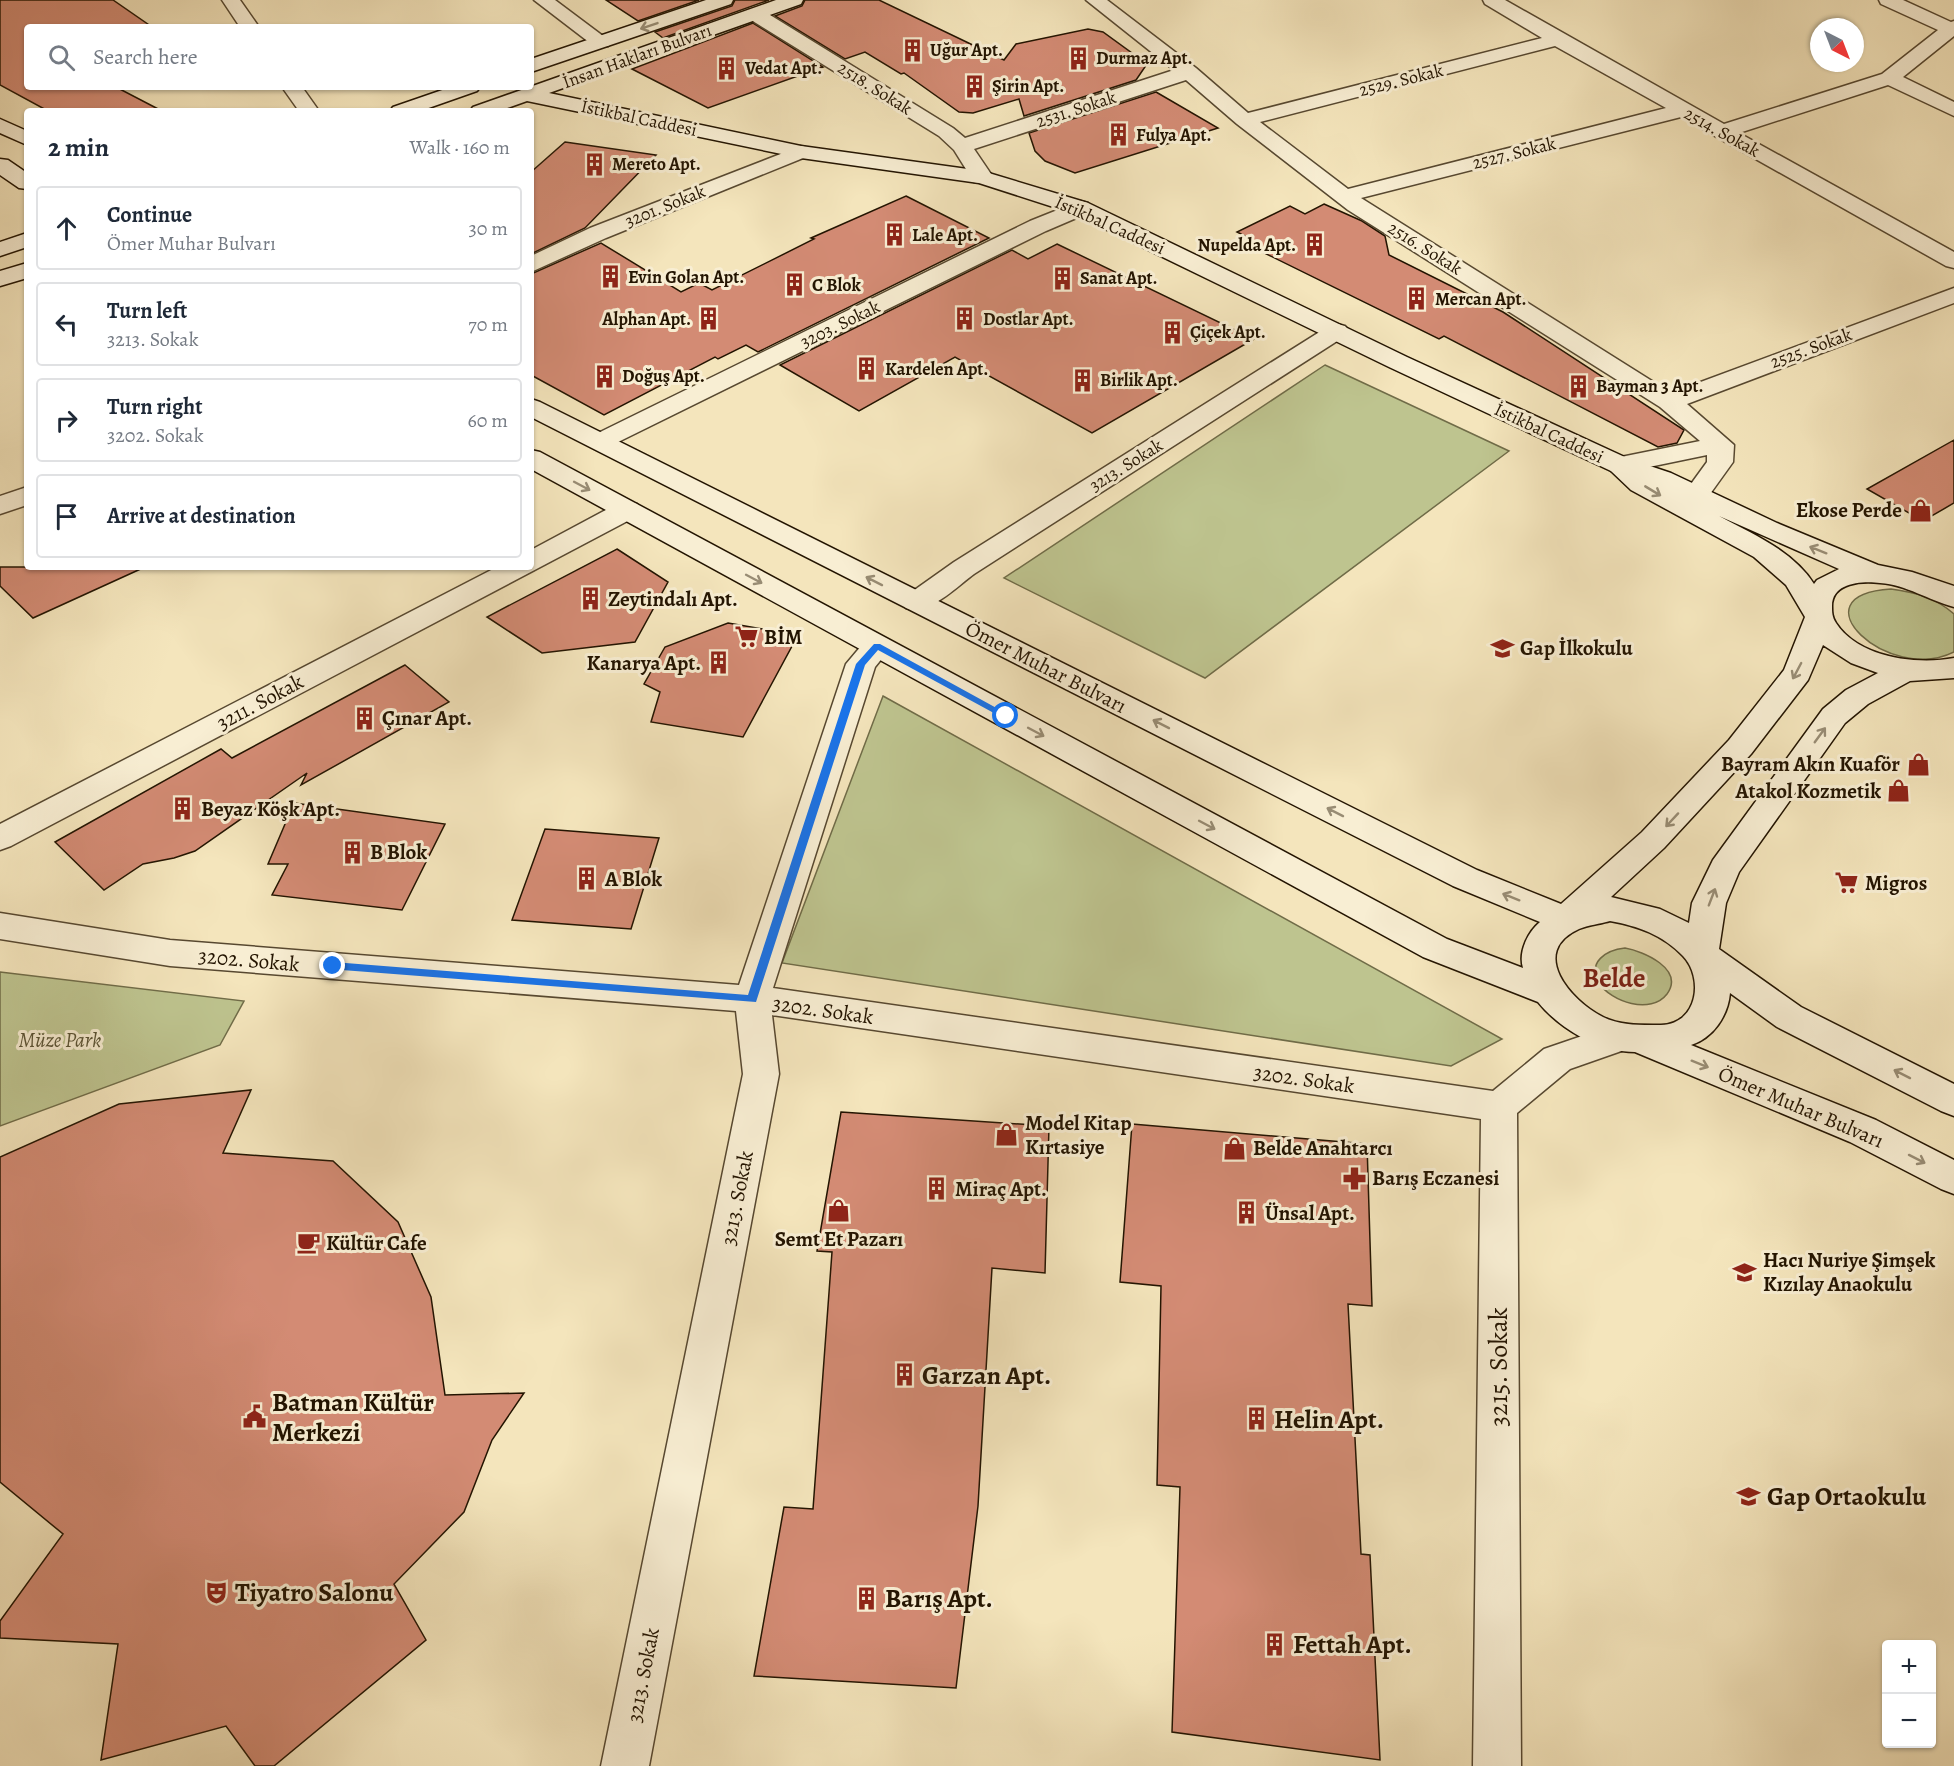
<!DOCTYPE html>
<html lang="en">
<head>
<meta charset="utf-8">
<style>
  body { margin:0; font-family:Alegreya,serif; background:#f2f2f3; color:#1f2937 }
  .controls { position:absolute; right:18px; bottom:18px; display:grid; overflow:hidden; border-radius:6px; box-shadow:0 2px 4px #0004 }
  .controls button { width:54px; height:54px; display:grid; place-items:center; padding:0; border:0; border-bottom:2px solid #e0e1e3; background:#fff; color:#1f2937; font:30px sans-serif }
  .compass { position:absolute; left:1810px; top:18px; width:54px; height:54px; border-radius:50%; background:#fff; box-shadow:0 2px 4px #0004; rotate:138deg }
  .stop { position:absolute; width:18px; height:18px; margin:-14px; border:4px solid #1a73e8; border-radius:50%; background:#fff }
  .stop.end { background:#1a73e8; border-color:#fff; box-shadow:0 2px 6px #0008 }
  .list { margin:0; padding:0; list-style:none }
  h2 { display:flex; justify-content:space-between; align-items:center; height:78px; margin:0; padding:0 24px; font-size:26px }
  h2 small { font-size:20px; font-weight:400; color:#747a83 }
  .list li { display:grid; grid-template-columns:39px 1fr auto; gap:18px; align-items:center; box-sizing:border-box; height:84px; margin:0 12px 12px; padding:0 12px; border:2px solid #e0e1e3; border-radius:6px }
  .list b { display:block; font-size:22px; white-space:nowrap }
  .list p { margin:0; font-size:20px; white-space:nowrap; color:#747a83 }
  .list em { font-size:20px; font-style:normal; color:#747a83 }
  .icon { flex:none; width:33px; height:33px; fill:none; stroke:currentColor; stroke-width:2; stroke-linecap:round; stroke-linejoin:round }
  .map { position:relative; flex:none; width:1954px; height:1766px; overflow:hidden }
  .search { position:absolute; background:#fff; box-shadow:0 2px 4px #0004; left:24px; top:24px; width:510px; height:66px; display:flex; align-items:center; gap:15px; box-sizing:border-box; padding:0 21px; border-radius:6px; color:#747a83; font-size:22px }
  .panel { position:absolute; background:#fff; box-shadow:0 2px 4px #0004; left:24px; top:108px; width:510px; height:462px; border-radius:6px }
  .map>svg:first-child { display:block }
</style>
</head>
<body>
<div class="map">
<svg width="1954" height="1766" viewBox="0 0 1954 1766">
  <rect width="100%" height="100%" fill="#f4e5bc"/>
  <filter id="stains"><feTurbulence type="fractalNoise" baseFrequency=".00333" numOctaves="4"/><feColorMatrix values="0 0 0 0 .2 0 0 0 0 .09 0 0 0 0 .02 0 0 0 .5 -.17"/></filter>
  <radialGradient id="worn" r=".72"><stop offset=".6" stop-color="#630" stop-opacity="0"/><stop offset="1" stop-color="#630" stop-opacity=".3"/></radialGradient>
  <path fill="#bec48f" stroke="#706c48" stroke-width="1.5" d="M1325 365 1509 451 1205 678 1004 578Z
    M1891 589C1915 592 1936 598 1954 614V652C1889 685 1792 595 1891 589Z
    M883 696 1502 1039 1451 1066 782 963Z
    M1625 948C1643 951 1685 969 1667 994 1651 1015 1611 1002 1599 983 1587 962 1606 950 1625 948Z
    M0 972 244 1001 220 1045 0 1126Z"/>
  <path fill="#d38b74" stroke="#231401" stroke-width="1.5" d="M0 0H113L152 27H27V87H116L162 111H48L0 85Z
    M606 0H699L638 21Z
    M735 0H769L663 38 655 32 732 6Z
    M805 0H879L1004 60 1016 44 1088 29 1103 32 1147 64 1136 80 1024 116 1019 99 973 113 959 112 904 73 901 74 865 52 845 59 775 16 802 6Z
    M753 23 823 67 708 108 632 69Z
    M1156 92 1218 128 1075 173 1045 161 1035 151 1029 133Z
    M565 142 656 155 585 228 531 254V172Z
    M906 196 989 238 758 352 746 345 718 359 715 357 604 415 531 375V274L601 243 681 292 699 283 712 290 814 239 811 238Z
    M1324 204 1362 221 1385 236 1389 255 1503 312 1684 430 1677 443 1658 447 1444 336 1439 339 1242 242 1249 238 1237 232 1290 206 1305 214Z
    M1057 244 1254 339 1092 433 955 357 859 411 780 365 1012 250 1028 259Z
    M1954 440V503L1923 521 1867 489Z
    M617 549 668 582 635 642 542 653 487 617Z
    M0 567H145L33 618 0 586Z
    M728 623 798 635 743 737 651 722 660 692 644 684 665 647Z
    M405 665 449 702 301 785 307 773 195 851 174 858 143 864 104 890 55 842 221 749 232 758Z
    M294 803 445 824 402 910 272 895 288 864H268Z
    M545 829 659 838 631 929 512 920Z
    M251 1090 223 1153 333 1161 398 1222 431 1297 445 1395 524 1393 492 1440 464 1512 394 1584 426 1640 274 1766H255L226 1726 101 1760 118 1644 0 1638V1621L63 1534 0 1482V1157L119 1104Z
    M841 1112 1049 1126 1045 1273 992 1268 978 1506 956 1688 754 1676 784 1507 813 1509 832 1252 817 1251Z
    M1132 1124 1367 1144 1372 1306 1348 1304 1361 1554 1370 1555 1380 1760 1172 1732 1180 1487 1157 1485 1161 1286 1120 1282Z"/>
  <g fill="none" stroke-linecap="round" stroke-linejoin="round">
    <defs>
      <path id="street" d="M222 0H240L259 27H240Z
        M534 0H555L611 42 608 46H594Z
        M1086 0H1107L1196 68 1248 113 1542 38 1485 4 1483 0H1505L1724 124 1882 74 1938 30 1881 4 1879 0H1903L1951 22 1954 21V36L1903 77 1954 102V116L1888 85 1739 133 1954 252V268L1946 266 1681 117 1361 198 1671 393 1954 288V303L1687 404 1734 445 1733 462 1705 501 1696 503 1687 501 1683 495 1707 462V455L1620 473 1611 471 1607 465 1611 459 1700 441 1660 407 1348 210 1237 124 1186 80 974 149 993 177 990 182 982 183 974 182 954 150 939 136 748 18 746 14 748 10H762L953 128 965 138 1174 70ZM1555 46 1666 108 1348 189 1260 122Z
        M282 87H302L319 111H299Z
        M801 146 808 148 812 152 808 156 606 238 531 272V256L590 228Z
        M1080 201 1088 203 1091 208 1088 213 1046 231 610 446 601 449 592 446 588 441 592 436 1030 221Z
        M1337 324 1345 326 1349 331 1345 336 974 574C955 588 930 615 906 608L902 602 906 596 954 562 1329 326Z
        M27 487V505L0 514V496Z
        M627 502 637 504 640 510 637 516 11 846 0 850V824L497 567H531V550L617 504Z
        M877 637 887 639 892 646 875 667 773 988 1493 1091 1544 1049 1617 1024 1630 1028 1635 1038 1630 1048 1570 1069 1517 1113 1521 1766H1473L1481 1119 772 1015 779 1074 649 1766H601L743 1074 736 1011 170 966 0 939V913L170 940 739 985 846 664 867 639Z"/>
      <path id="secondary" d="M706 0H733L731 4 531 72V59Z
        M776 0H803L801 4 549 93 801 146 982 171 1088 203 1407 357 1629 459 1671 473 1777 523 1878 565 1912 572 1954 586V607C1928 600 1907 585 1880 583 1863 581 1832 582 1832 606 1832 612 1832 617 1836 623 1859 658 1917 665 1954 658V678L1910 681 1868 704 1845 723 1739 872 1726 903 1719 949 1801 1007 1954 1084V1116L1941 1111 1777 1027 1730 993C1728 1016 1713 1038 1691 1045L1876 1120 1954 1160V1194L1941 1189 1850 1142 1635 1052C1599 1052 1560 1029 1538 1002L1423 957 531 469V450L540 452 1447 939 1523 968C1518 952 1528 932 1540 922L1453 886 531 417V399L540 402 1477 870 1561 904 1642 832 1729 740 1784 670 1805 617 1786 585 1754 557 1631 490 1611 471 1389 367 1072 213 979 183 801 158 527 101 499 111H470L473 107ZM1719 516 1839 569 1817 580 1814 584C1793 551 1753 534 1719 516ZM1823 645 1851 663 1878 673 1846 690 1823 709 1713 860 1692 903 1689 923 1660 909 1611 897 1664 848 1751 754 1808 680ZM1610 921C1638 926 1663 935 1683 956 1704 978 1698 1024 1661 1025 1642 1025 1621 1026 1603 1017 1571 1001 1528 952 1579 929 1588 925 1600 924 1610 921Z
        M451 87H480L477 91 420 111H390L393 107Z
        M0 119 27 131V145L0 133Z
        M0 159 8 160 27 173V189L19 188 0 175Z
        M27 233V247L0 256V242Z
        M27 263V278L0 286V271Z"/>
    </defs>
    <use href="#street" stroke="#574830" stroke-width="3"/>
    <use href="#secondary" stroke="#231401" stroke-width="3"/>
    <use href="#street" fill="#f8eed3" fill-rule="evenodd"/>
    <use href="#secondary" fill="#f8eed3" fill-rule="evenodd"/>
  </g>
  <defs><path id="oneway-shaft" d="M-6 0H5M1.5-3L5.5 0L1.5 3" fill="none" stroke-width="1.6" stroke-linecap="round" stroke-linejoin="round" transform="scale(1.5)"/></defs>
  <g stroke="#988c74">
    <use href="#oneway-shaft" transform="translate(649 26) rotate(161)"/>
    <use href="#oneway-shaft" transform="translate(582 486) rotate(28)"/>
    <use href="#oneway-shaft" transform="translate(1653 491) rotate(31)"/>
    <use href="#oneway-shaft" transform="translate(1818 550) rotate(-158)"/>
    <use href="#oneway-shaft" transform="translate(754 579) rotate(28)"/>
    <use href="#oneway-shaft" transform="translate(874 581) rotate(-153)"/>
    <use href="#oneway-shaft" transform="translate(1797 671) rotate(118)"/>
    <use href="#oneway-shaft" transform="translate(1161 724) rotate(-153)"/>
    <use href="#oneway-shaft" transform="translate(1036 732) rotate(28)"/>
    <use href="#oneway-shaft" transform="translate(1820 735) rotate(-54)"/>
    <use href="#oneway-shaft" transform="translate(1335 812) rotate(-153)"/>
    <use href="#oneway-shaft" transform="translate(1672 820) rotate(133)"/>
    <use href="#oneway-shaft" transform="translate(1207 825) rotate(28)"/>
    <use href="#oneway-shaft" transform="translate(1511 897) rotate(-158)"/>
    <use href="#oneway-shaft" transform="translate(1712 897) rotate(-69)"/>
    <use href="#oneway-shaft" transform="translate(1700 1064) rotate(22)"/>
    <use href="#oneway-shaft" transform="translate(1902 1074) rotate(-153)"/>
    <use href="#oneway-shaft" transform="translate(1917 1159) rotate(27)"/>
  </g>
  <path fill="#1a73e8" d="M874 644H880L1011 716 1003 718 878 650 865 665 756 1002 329 969V963L333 962 748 995 856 664Z"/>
  <defs>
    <symbol id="building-bare" viewBox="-9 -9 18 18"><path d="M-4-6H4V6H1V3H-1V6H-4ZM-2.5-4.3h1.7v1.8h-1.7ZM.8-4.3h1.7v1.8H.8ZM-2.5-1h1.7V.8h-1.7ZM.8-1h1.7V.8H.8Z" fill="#8f2418" stroke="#f8eed3" stroke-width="2.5" paint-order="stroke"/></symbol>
    <symbol id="shop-bare" viewBox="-9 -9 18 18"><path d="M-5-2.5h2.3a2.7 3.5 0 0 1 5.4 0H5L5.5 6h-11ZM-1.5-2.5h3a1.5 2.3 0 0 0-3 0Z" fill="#8f2418" stroke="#f8eed3" stroke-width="2.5" paint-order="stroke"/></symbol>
    <symbol id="supermarket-bare" viewBox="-9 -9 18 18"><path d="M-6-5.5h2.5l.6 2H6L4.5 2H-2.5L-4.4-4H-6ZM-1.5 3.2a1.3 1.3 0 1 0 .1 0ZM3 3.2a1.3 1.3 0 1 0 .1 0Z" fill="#8f2418" stroke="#f8eed3" stroke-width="2.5" paint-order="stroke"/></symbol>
    <symbol id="school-bare" viewBox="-9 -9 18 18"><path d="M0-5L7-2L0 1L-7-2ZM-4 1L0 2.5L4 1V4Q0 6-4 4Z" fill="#8f2418" stroke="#f8eed3" stroke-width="2.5" paint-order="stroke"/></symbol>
    <symbol id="pharmacy-bare" viewBox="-9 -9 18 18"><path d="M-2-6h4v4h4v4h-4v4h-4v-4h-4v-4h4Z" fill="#8f2418" stroke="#f8eed3" stroke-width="2.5" paint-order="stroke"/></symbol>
    <symbol id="cafe-bare" viewBox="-9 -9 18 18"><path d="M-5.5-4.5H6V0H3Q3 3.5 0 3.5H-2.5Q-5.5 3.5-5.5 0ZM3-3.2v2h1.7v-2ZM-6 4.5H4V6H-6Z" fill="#8f2418" stroke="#f8eed3" stroke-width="2.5" paint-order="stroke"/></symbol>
    <symbol id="civic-bare" viewBox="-9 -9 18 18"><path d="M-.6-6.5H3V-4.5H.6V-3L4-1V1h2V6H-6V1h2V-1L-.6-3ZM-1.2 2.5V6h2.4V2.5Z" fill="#8f2418" stroke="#f8eed3" stroke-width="2.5" paint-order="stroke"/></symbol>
    <symbol id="theatre-bare" viewBox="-9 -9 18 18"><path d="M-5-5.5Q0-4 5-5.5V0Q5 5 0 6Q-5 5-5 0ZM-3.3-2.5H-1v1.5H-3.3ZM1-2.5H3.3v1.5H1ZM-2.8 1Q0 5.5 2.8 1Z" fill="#8f2418" stroke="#f8eed3" stroke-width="2.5" paint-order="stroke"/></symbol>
  </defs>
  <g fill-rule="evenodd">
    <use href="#building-bare" x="896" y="34" width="33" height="33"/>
    <use href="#building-bare" x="1062" y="42" width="33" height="33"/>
    <use href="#building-bare" x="710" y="52" width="33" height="33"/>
    <use href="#building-bare" x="958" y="70" width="33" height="33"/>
    <use href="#building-bare" x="1102" y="118" width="33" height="33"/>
    <use href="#building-bare" x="578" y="148" width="33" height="33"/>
    <use href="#building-bare" x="878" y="218" width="33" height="33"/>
    <use href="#building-bare" x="1298" y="228" width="33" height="33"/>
    <use href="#building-bare" x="594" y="260" width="33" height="33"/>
    <use href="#building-bare" x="1046" y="262" width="33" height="33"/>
    <use href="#building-bare" x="778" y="268" width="33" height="33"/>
    <use href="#building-bare" x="1400" y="282" width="33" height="33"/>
    <use href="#building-bare" x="692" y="302" width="33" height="33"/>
    <use href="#building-bare" x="948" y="302" width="33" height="33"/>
    <use href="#building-bare" x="1156" y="316" width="33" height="33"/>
    <use href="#building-bare" x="850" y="352" width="33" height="33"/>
    <use href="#building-bare" x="588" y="360" width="33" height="33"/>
    <use href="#building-bare" x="1066" y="364" width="33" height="33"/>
    <use href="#building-bare" x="1562" y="370" width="33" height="33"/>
    <use href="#shop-bare" x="1904" y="494" width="33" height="33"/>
    <use href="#building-bare" x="574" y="582" width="33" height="33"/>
    <use href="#supermarket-bare" x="730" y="620" width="33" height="33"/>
    <use href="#school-bare" x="1486" y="632" width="33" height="33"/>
    <use href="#building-bare" x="702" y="646" width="33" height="33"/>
    <use href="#building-bare" x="348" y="702" width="33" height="33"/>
    <use href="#shop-bare" x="1902" y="748" width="33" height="33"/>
    <use href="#shop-bare" x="1882" y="774" width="33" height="33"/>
    <use href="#building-bare" x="166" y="792" width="33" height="33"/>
    <use href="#building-bare" x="336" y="836" width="33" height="33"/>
    <use href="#building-bare" x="570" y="862" width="33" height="33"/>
    <use href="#supermarket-bare" x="1830" y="866" width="33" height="33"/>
    <use href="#shop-bare" x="990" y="1118" width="33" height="33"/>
    <use href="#shop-bare" x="1218" y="1132" width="33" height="33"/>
    <use href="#pharmacy-bare" x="1338" y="1162" width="33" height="33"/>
    <use href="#building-bare" x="920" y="1172" width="33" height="33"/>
    <use href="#shop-bare" x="822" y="1194" width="33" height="33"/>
    <use href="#building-bare" x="1230" y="1196" width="33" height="33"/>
    <use href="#cafe-bare" x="292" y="1226" width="33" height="33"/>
    <use href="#school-bare" x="1728" y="1256" width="33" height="33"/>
    <use href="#building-bare" x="888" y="1358" width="33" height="33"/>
    <use href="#civic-bare" x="238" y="1400" width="33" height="33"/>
    <use href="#building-bare" x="1240" y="1402" width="33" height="33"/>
    <use href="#school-bare" x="1732" y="1480" width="33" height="33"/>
    <use href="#theatre-bare" x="200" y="1576" width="33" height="33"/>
    <use href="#building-bare" x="850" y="1582" width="33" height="33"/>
    <use href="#building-bare" x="1258" y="1628" width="33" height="33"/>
  </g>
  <g text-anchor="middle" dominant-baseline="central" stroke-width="6" stroke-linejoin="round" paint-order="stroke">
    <g font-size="18" font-weight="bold" fill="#231401" stroke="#f8eed3" text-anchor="start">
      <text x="930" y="50">Uğur Apt.</text>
      <text x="1096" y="58">Durmaz Apt.</text>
      <text x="745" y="68">Vedat Apt.</text>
      <text x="992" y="86">Şirin Apt.</text>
      <text x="1136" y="135">Fulya Apt.</text>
      <text x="612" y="164">Mereto Apt.</text>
      <text x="912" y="235">Lale Apt.</text>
      <text x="1296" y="245" text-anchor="end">Nupelda Apt.</text>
      <text x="628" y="277">Evin Golan Apt.</text>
      <text x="1080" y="278">Sanat Apt.</text>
      <text x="812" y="285">C Blok</text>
      <text x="1435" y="299">Mercan Apt.</text>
      <text x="691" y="319" text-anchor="end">Alphan Apt.</text>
      <text x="983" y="319">Dostlar Apt.</text>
      <text x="1190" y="332">Çiçek Apt.</text>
      <text x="885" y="369">Kardelen Apt.</text>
      <text x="622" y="376">Doğuş Apt.</text>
      <text x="1100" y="380">Birlik Apt.</text>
      <text x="1596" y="386">Bayman 3 Apt.</text>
    </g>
    <g font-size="18" fill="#231401" stroke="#f8eed3">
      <text transform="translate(637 56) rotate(-20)">İnsan Hakları Bulvarı</text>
      <text transform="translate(1401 80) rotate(-14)">2529. Sokak</text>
      <text transform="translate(875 88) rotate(32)">2518. Sokak</text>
      <text transform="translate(1076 109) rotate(-18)">2531. Sokak</text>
      <text transform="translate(639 118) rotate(12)">İstikbal Caddesi</text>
      <text transform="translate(1722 132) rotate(29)">2514. Sokak</text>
      <text transform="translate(1514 153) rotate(-14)">2527. Sokak</text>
      <text transform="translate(665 206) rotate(-22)">3201. Sokak</text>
      <text transform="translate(1110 225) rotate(24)">İstikbal Caddesi</text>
      <text transform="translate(1425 248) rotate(32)">2516. Sokak</text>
      <text transform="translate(840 324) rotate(-26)">3203. Sokak</text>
      <text transform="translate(1811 348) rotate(-20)">2525. Sokak</text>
      <text transform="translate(1549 433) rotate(25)">İstikbal Caddesi</text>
      <text transform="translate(1126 465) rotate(-32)">3213. Sokak</text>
    </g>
    <g font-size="21" font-weight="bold" fill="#231401" stroke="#f8eed3" text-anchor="start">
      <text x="1902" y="510" text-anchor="end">Ekose Perde</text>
      <text x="608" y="599">Zeytindalı Apt.</text>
      <text x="764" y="637">BİM</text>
      <text x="1520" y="648">Gap İlkokulu</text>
      <text x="701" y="663" text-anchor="end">Kanarya Apt.</text>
      <text x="382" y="718">Çınar Apt.</text>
      <text x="1900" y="764" text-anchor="end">Bayram Akın Kuaför</text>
      <text x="1881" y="791" text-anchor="end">Atakol Kozmetik</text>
      <text x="201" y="809">Beyaz Köşk Apt.</text>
      <text x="370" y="852">B Blok</text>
      <text x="605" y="879">A Blok</text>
      <text x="1865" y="883">Migros</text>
      <text x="1025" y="1123">Model Kitap<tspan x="1025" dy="24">Kırtasiye</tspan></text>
      <text x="1253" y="1148">Belde Anahtarcı</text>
      <text x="1372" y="1178">Barış Eczanesi</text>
      <text x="955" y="1189">Miraç Apt.</text>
      <text x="1265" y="1213">Ünsal Apt.</text>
      <text x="839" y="1239" text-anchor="middle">Semt Et Pazarı</text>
      <text x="326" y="1243">Kültür Cafe</text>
      <text x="1763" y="1260">Hacı Nuriye Şimşek<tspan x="1763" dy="24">Kızılay Anaokulu</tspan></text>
    </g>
    <g font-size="21" fill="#231401" stroke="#f8eed3">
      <text transform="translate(1046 667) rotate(27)">Ömer Muhar Bulvarı</text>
      <text transform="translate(260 702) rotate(-28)">3211. Sokak</text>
      <text transform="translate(249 960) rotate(5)">3202. Sokak</text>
      <text transform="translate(823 1010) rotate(8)">3202. Sokak</text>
      <text transform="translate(1304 1079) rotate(8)">3202. Sokak</text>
      <text transform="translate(1801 1107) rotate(23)">Ömer Muhar Bulvarı</text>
      <text transform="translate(737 1198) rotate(-79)">3213. Sokak</text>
      <text transform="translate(643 1675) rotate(-79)">3213. Sokak</text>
    </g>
    <g font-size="21" font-style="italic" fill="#595233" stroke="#f8eed3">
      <text x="60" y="1040">Müze Park</text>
    </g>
    <g font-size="26" fill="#231401" stroke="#f8eed3">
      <text transform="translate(1498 1367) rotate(-90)">3215. Sokak</text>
    </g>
    <g font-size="26" font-weight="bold" fill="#231401" stroke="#f8eed3" text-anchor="start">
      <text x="922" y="1375">Garzan Apt.</text>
      <text x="272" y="1402">Batman Kültür<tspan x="272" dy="30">Merkezi</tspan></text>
      <text x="1274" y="1419">Helin Apt.</text>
      <text x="1767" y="1496">Gap Ortaokulu</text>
      <text x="235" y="1592">Tiyatro Salonu</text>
      <text x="885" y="1598">Barış Apt.</text>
      <text x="1293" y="1644">Fettah Apt.</text>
    </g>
    <g font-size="27" font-weight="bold" fill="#7a1f14" stroke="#f8eed3">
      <text x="1614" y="978">Belde</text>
    </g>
  </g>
  <rect width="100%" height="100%" filter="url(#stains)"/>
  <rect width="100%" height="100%" fill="url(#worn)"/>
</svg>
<div class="controls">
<button>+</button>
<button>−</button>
</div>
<svg class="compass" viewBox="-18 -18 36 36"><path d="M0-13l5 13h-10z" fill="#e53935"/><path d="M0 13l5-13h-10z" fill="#747a83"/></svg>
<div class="stop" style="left:1006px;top:716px"></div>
<div class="stop end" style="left:333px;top:966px"></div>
<div class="search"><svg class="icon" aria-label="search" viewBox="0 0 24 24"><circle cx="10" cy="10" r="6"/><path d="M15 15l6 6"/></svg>Search here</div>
<section class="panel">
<h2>2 min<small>Walk · 160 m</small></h2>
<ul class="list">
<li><svg class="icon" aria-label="ahead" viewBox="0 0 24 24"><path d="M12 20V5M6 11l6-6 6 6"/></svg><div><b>Continue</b><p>Ömer Muhar Bulvarı</p></div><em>30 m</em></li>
<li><svg class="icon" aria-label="left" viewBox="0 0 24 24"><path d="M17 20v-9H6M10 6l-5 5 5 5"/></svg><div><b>Turn left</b><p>3213. Sokak</p></div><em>70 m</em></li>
<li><svg class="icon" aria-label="right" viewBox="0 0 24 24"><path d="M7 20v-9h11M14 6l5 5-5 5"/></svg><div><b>Turn right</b><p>3202. Sokak</p></div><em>60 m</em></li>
<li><svg class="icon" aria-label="arrive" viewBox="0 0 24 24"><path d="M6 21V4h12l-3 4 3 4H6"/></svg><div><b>Arrive at destination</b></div></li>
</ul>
</section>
</div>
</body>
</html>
